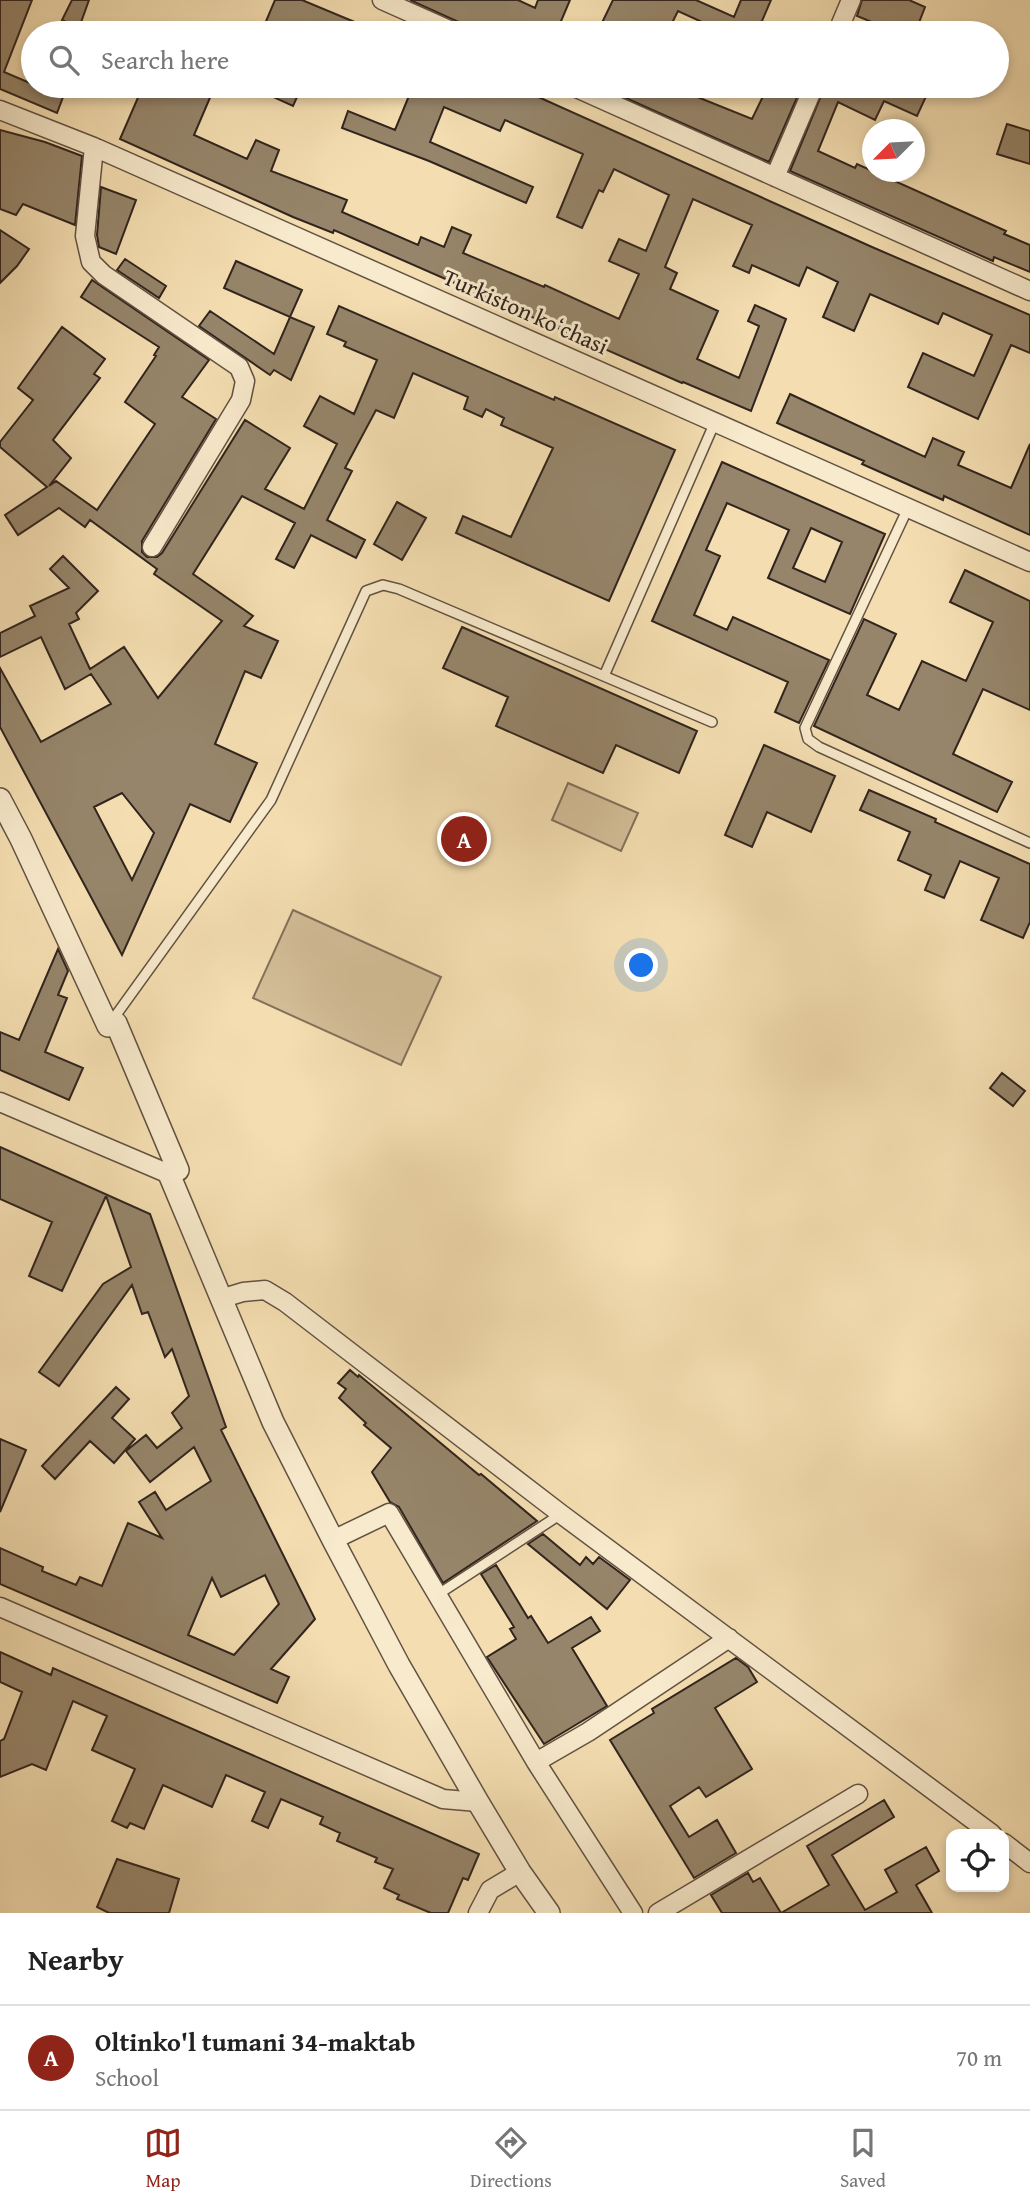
<!DOCTYPE html>
<html lang="en">
<head>
<meta charset="utf-8">
<style>
  body { margin:0; font-family:"Gentium Book Plus",serif; background:#f6f6f6; color:#222 }
  .controls { position:absolute; right:21px; bottom:21px; display:grid; overflow:hidden; border-radius:14px; box-shadow:0 4px 10px #0003 }
  .controls button { width:63px; height:63px; display:grid; place-items:center; padding:0; border:0; border-bottom:2px solid #e0e0e0; background:#fff; color:#222; font:35px sans-serif }
  .compass { position:absolute; left:862px; top:119px; width:63px; height:63px; border-radius:50%; background:#fff; box-shadow:0 4px 10px #0003; rotate:246deg }
  .you { position:absolute; left:642px; top:966px; width:24px; height:24px; margin:-18px; border:5px solid #fff; border-radius:50%; background:#1a73e8; box-shadow:0 0 0 10px #1a73e833 }
  .badge { display:grid; place-items:center; width:46px; height:46px; border-radius:50%; background:#8f2418; color:#fff; font-size:23px; font-weight:700 }
  .pin { position:absolute; translate:-50% -50%; border:4px solid #fff; box-shadow:0 2px 7px #0006 }
  .list { margin:0; padding:0; list-style:none }
  h2 { display:flex; justify-content:space-between; align-items:center; height:91px; margin:0; padding:0 28px; font-size:30px }
  h2 small { font-size:23px; font-weight:400; color:#767676 }
  .list li { display:grid; grid-template-columns:46px 1fr auto; gap:21px; align-items:center; box-sizing:border-box; height:105px; padding:0 28px; border-top:2px solid #e0e0e0 }
  .list b { display:block; font-size:26px; white-space:nowrap }
  .list p { margin:0; font-size:23px; white-space:nowrap; color:#767676 }
  .list em { font-size:23px; font-style:normal; color:#767676 }
  .icon { flex:none; width:38px; height:38px; fill:none; stroke:currentColor; stroke-width:2; stroke-linecap:round; stroke-linejoin:round }
  .map { position:relative; flex:none; width:1030px; height:1913px; overflow:hidden }
  .search { position:absolute; background:#fff; box-shadow:0 4px 10px #0003; left:21px; right:21px; top:21px; height:77px; display:flex; align-items:center; gap:18px; box-sizing:border-box; padding:0 24px; border-radius:38px; color:#767676; font-size:26px }
  .sheet { height:196px; background:#fff }
  nav { display:flex; justify-content:space-around; align-items:center; box-sizing:border-box; height:98px; border-top:2px solid #e0e0e0; background:#fff; font-size:19px; color:#767676 }
  nav a { display:grid; justify-items:center; gap:4px }
  nav .on { color:#8f2418 }
  .map>svg:first-child { display:block }
</style>
</head>
<body>
<div class="map">
<svg width="1030" height="1913" viewBox="0 0 1030 1913">
  <rect width="100%" height="100%" fill="#f4deb1"/>
  <filter id="stains"><feTurbulence type="fractalNoise" baseFrequency=".00286" numOctaves="4"/><feColorMatrix values="0 0 0 0 .2 0 0 0 0 .09 0 0 0 0 .02 0 0 0 .5 -.17"/></filter>
  <radialGradient id="worn" r=".72"><stop offset=".6" stop-color="#630" stop-opacity="0"/><stop offset="1" stop-color="#630" stop-opacity=".3"/></radialGradient>
  <path fill="#d3be98" stroke="#82715b" stroke-width="2" d="M568 783 638 813 621 851 552 820Z
    M293 910 441 977 401 1065 253 998Z"/>
  <path fill="#96856a" stroke="#31241e" stroke-width="2" fill-rule="evenodd" d="M0 0H32L4 72 63 97 57 113 0 89Z
    M72 0H89L79 28 62 20Z
    M275 0H302L381 33H261Z
    M410 0H518L535 8 538 0H570L556 33H473L467 30 461 23Z
    M613 0H696L734 17 741 0H771L759 28 771 33H726L678 11 667 33H597Z
    M862 0H909L925 7 915 33H898L857 16Z
    M143 86H215L194 135 247 159 256 140 279 150 271 171 347 200 342 212 418 245 421 237 444 247 452 227 471 235 463 253 544 287 545 285 619 319 639 274 609 261 619 239 646 251 669 195 614 169 603 192 599 190 582 228 557 217 583 154 505 120 500 131 444 107 430 142 533 187 526 203 429 161 342 128 348 111 395 130 413 86H514L872 247 1030 315V353L1011 345 978 419 908 387 923 353 974 376 992 335 943 313 938 324 870 294 854 331 823 317 838 282 807 267 799 286 752 265 749 273 733 266 752 225 693 199 665 267 677 273 670 289 718 311 697 359 739 378 759 326 748 321 755 305 786 319 751 411 683 382 682 383 334 230 333 233 293 217 120 139Z
    M249 86H302L293 106Z
    M599 86H670L752 119 768 86H802L769 162Z
    M825 86H914L928 92 917 116 884 101 875 120 838 102 818 151 855 168 857 164 1006 231 1004 234 1030 245V272L994 257 993 261 790 171Z
    M1007 124 1030 131V164L997 154Z
    M0 130 45 142 82 156 75 225 23 204 16 215 0 209Z
    M101 187 136 200 116 254 99 247 97 235Z
    M0 230 29 249 17 266 0 283Z
    M125 259 166 286 159 298 117 270Z
    M236 261 302 290 290 317 224 288Z
    M92 280 209 360 182 397 216 419 142 541V552L147 557H157L162 553 245 420 290 448 265 489 304 509 337 444 304 426 320 396 354 414 377 360 344 346 346 342 327 334 339 306 554 400 555 397 675 450 609 601 456 533 463 516 511 537 553 448 501 425 504 418 486 409 482 417 464 409 468 397 413 373 394 418 376 410 345 468 352 471 327 520 365 540 356 558 311 535 294 568 276 559 295 523 242 496 193 574 253 616 244 626 278 641 261 678 245 671 215 744 257 763 230 822 190 804 122 955 0 727V668L41 742 111 704 91 674 65 689 41 637 0 657V633L35 616 30 606 69 588 50 569 63 556 98 591 76 613 79 619 69 624 90 669 124 647 158 698 222 621 154 574 157 569 90 520 85 527 59 508 18 535 5 515 47 487 0 447V442L33 400 18 388 62 327 105 359 94 374 100 378 53 440 71 458 49 486 56 481 97 510 155 424 125 402 156 356 154 355 159 347 81 297ZM122 793 154 833 132 880 94 807Z
    M210 311 274 354 290 317 314 327 291 380 274 370 270 375 199 326Z
    M790 394 925 457 933 438 964 452 958 465 1011 488 1030 444V535L944 496 943 500 862 464 864 461 777 423Z
    M722 462 885 534 850 614 768 578 789 530 727 503 706 550 720 556 694 615 727 630 733 617 829 660 799 723 775 712 788 682 652 621ZM811 528 842 542 825 582 793 568Z
    M397 502 426 518 402 560 374 544Z
    M965 570 1030 601V710L983 689 953 754 1012 782 997 812 814 726 864 619 896 634 867 695 899 710 922 661 966 681 993 622 950 602Z
    M462 627 697 731 679 773 616 745 603 773 496 726 508 697 443 668Z
    M764 745 835 776 811 832 767 812 752 847 725 835Z
    M869 790 936 819 935 822 1030 864V922L1023 938 981 920 999 878 960 861 944 898 925 890 931 875 898 860 910 832 860 810Z
    M58 949 68 971 58 995 67 998 45 1052 83 1068 69 1100 0 1070V1032L19 1040Z
    M1002 1073 1025 1091 1013 1106 990 1088Z
    M0 1147 150 1214 226 1427 221 1430 315 1619 271 1669 289 1677 277 1703 0 1584V1548L43 1567 42 1571 76 1585 80 1577 102 1586 128 1523 162 1538 139 1502 155 1492 166 1510 211 1481 194 1447 150 1482 126 1451 146 1435 157 1448 182 1428 172 1413 189 1396 172 1349 165 1357 148 1312 142 1314 132 1285 59 1386 39 1372 103 1284 131 1267 106 1196 62 1291 29 1276 52 1222 0 1199ZM265 1575 279 1604 234 1655 188 1635 212 1578 221 1597Z
    M350 1370 358 1377 359 1375 479 1475 481 1474 537 1521 443 1583 399 1507 390 1502 372 1472 391 1448 364 1425 366 1423 339 1398 346 1389 338 1383Z
    M116 1387 129 1399 112 1418 135 1439 114 1463 90 1441 55 1479 42 1466Z
    M0 1439 26 1450 0 1512Z
    M543 1534 580 1565 586 1557 593 1564 599 1557 630 1580 607 1609 528 1544Z
    M496 1565 528 1618 531 1616 548 1643 591 1617 600 1631 572 1648 607 1706 544 1744 487 1657 516 1639 510 1629 514 1627 481 1574Z
    M0 1652 51 1675 53 1668 479 1854 468 1880 463 1878 448 1913H431L397 1899 399 1895 384 1888 393 1869 375 1862 377 1858 337 1841 340 1833 320 1824 323 1817 281 1799 268 1828 252 1821 265 1792 226 1775 212 1807 163 1785 144 1829 130 1823 127 1828 112 1821 135 1769 92 1750 107 1716 73 1701 46 1770 32 1764 0 1777V1741L4 1739 22 1692 0 1682Z
    M736 1658 748 1667 757 1682 715 1708 752 1769 706 1797 699 1787 670 1806 689 1837 717 1820 736 1853 694 1878 610 1740 654 1713 652 1709Z
    M884 1800 894 1817 832 1855 865 1910 897 1892 885 1870 926 1847 939 1871 916 1885 932 1913H722L711 1895 748 1873 753 1882 760 1878 781 1913 829 1885 807 1846Z
    M117 1859 179 1879 169 1913H109L97 1907Z"/>
  <g fill="none" stroke-linecap="round" stroke-linejoin="round">
    <defs>
      <path id="service" d="M908 508 805 728 808 739 819 747 1030 843
        M604 676 715 422
        M111 1022 271 800 366 591 383 585 399 589 712 722
        M437 1595 561 1514"/>
      <path id="minor" d="M382 0 456 33
        M837 33 851 0
        M572 86 1030 291
        M0 110 94 147 1030 562
        M94 147 85 236 91 262 104 275 239 367 245 381 241 400 152 547
        M775 177 814 86
        M0 1102 169 1174
        M220 1299 243 1292 265 1290 285 1302 561 1514 992 1834
        M333 1540 389 1513 536 1762
        M0 1607 443 1799 478 1802
        M1004 1843 1030 1863
        M478 1913 490 1890 520 1872
        M633 1913 536 1762 588 1732 729 1638
        M658 1913 858 1794"/>
      <path id="tertiary" d="M0 799 21 839 108 1026 116 1023 178 1170 169 1174 273 1422 333 1540 399 1665 478 1802 520 1872 549 1913"/>
    </defs>
    <use href="#service" stroke="#625243" stroke-width="12"/>
    <use href="#minor" stroke="#625243" stroke-width="21"/>
    <use href="#tertiary" stroke="#625243" stroke-width="24"/>
    <use href="#service" stroke="#f8eacc" stroke-width="9"/>
    <use href="#minor" stroke="#f8eacc" stroke-width="18"/>
    <use href="#tertiary" stroke="#f8eacc" stroke-width="21"/>
  </g>
  <g text-anchor="middle" dominant-baseline="central" stroke-width="6" stroke-linejoin="round" paint-order="stroke">
    <g font-size="23" fill="#31241e" stroke="#f8eacc">
      <text transform="translate(526 311) rotate(24)">Turkiston koʻchasi</text>
    </g>
  </g>
  <rect width="100%" height="100%" filter="url(#stains)"/>
  <rect width="100%" height="100%" fill="url(#worn)"/>
</svg>
<div class="controls">
<button><svg class="icon" aria-label="locate" viewBox="0 0 24 24"><circle cx="12" cy="12" r="6"/><path d="M12 2v4M12 18v4M2 12h4M18 12h4"/></svg></button>
</div>
<svg class="compass" viewBox="-18 -18 36 36"><path d="M0-13l5 13h-10z" fill="#e53935"/><path d="M0 13l5-13h-10z" fill="#767676"/></svg>
<div class="you"></div>
<div class="pin badge" style="left:464px;top:839px">A</div>
<div class="search"><svg class="icon" aria-label="search" viewBox="0 0 24 24"><circle cx="10" cy="10" r="6"/><path d="M15 15l6 6"/></svg>Search here</div>
</div>
<section class="sheet">
<h2>Nearby<small></small></h2>
<ul class="list">
<li><span class="badge">A</span><div><b>Oltinko'l tumani 34-maktab</b><p>School</p></div><em>70 m</em></li>
</ul>
</section>
<nav>
<a class="on"><svg class="icon" aria-label="map" viewBox="0 0 24 24"><path d="M3 6l6-2 6 2 6-2v14l-6 2-6-2-6 2zM9 4v14M15 6v14"/></svg>Map</a>
<a><svg class="icon" aria-label="directions" viewBox="0 0 24 24"><path d="M12 3l9 9-9 9-9-9zM9 14v-3h6M13 9l2 2-2 2"/></svg>Directions</a>
<a><svg class="icon" aria-label="saved" viewBox="0 0 24 24"><path d="M7 4h10v16l-5-4-5 4z"/></svg>Saved</a>
</nav>
</body>
</html>
